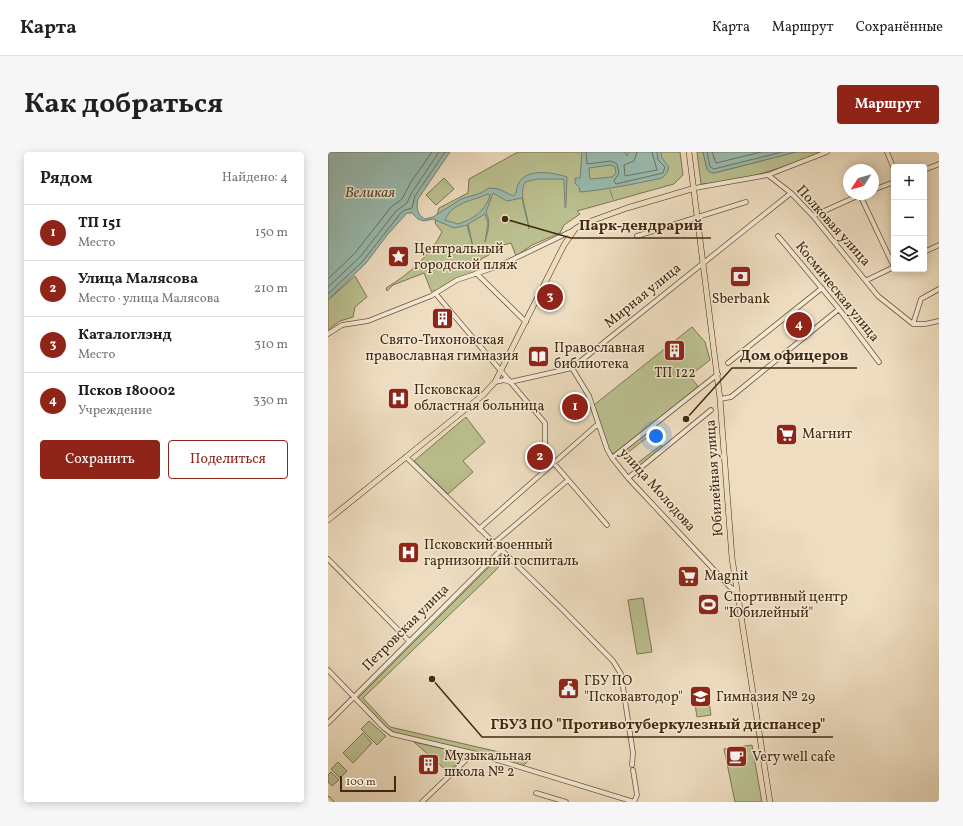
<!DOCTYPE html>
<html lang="ru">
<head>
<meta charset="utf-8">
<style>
  body { margin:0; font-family:Vollkorn,serif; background:#f6f6f6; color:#202124 }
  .controls { position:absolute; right:12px; top:12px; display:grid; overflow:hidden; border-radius:4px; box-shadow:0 2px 10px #0003 }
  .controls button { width:36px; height:36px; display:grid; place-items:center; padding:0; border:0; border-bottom:1px solid #e0e0e0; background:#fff; color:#202124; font:20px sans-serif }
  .compass { position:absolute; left:515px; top:12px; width:36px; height:36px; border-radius:50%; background:#fff; box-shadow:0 2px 10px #0003; rotate:234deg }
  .scale { position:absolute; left:12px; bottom:10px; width:56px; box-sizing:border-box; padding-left:4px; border:2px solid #422a0e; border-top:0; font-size:11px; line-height:14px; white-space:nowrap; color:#422a0e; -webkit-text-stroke:3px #f4e9d6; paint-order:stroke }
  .you { position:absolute; left:328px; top:284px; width:14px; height:14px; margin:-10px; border:3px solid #fff; border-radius:50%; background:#1a73e8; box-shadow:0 0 0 6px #1a73e833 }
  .badge { display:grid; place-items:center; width:26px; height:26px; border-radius:50%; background:#8f2418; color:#fff; font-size:13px; font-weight:700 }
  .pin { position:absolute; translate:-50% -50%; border:2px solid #fff; box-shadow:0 1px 4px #0006 }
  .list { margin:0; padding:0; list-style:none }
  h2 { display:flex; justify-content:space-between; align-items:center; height:52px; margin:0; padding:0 16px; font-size:17px }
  h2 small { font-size:13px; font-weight:400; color:#757577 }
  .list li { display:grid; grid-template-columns:26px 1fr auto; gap:12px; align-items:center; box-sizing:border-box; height:56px; padding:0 16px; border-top:1px solid #e0e0e0 }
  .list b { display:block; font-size:15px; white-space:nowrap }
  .list p { margin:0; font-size:13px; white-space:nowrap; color:#757577 }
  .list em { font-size:13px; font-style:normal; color:#757577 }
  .actions { display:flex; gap:8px; padding:12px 16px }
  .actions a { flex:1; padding:9px 0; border:1px solid #8f2418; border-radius:4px; text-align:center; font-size:14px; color:#8f2418 }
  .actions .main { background:#8f2418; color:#fff }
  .icon { flex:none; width:22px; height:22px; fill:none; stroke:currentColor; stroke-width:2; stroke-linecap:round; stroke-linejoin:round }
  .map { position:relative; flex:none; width:611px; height:650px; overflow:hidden; border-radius:4px }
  header { display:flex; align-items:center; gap:24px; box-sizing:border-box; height:56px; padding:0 20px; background:#fff; border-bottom:1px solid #e0e0e0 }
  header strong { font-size:19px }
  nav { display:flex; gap:22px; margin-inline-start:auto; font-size:14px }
  .intro { display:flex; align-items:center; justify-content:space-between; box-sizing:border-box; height:96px; padding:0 24px }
  h1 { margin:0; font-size:28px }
  .button { padding:10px 18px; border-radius:4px; background:#8f2418; color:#fff; font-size:14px; font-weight:700 }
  main { display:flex; gap:24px; padding:0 24px }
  aside { flex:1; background:#fff; border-radius:4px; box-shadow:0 2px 10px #0003 }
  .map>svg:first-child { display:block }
</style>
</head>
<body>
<header>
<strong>Карта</strong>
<nav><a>Карта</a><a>Маршрут</a><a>Сохранённые</a></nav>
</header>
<div class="intro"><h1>Как добраться</h1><a class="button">Маршрут</a></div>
<main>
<aside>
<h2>Рядом<small>Найдено: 4</small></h2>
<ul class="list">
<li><span class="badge">1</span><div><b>ТП 151</b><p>Место</p></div><em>150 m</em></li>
<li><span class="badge">2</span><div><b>Улица Малясова</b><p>Место · улица Малясова</p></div><em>210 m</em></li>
<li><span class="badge">3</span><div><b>Каталоглэнд</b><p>Место</p></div><em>310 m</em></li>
<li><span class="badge">4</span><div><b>Псков 180002</b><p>Учреждение</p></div><em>330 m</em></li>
</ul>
<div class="actions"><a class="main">Сохранить</a><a>Поделиться</a></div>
</aside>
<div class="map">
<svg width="611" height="650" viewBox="0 0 611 650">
  <rect width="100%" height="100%" fill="#eeddc0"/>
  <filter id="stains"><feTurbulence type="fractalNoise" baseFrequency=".005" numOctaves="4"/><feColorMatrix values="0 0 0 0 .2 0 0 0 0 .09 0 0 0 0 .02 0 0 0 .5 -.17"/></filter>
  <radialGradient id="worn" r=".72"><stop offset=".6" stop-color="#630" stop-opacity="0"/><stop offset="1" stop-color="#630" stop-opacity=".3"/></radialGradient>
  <path fill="#bbc090" stroke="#7e754f" d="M190 0H352L355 23 346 32 249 59 252 62 236 73 232 81 204 93 188 104 183 91 164 96 161 103 153 107 150 113 146 115 148 120 104 141 96 121 65 133 59 139 58 136C80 123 103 103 114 80L107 71 111 56 140 41 141 27Z
    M369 0H375L379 17 386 21 468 0H493C457 16 412 30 373 32Z
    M116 26 126 37 108 53 98 43Z
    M27 124 39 145 27 155 25 165 12 169 0 178V148Z
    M364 175 377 190 382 208 361 224 370 234 352 251 285 302 280 296 266 253Z
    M138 265 157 290 135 309 145 320 120 342 86 309Z
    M322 276 325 281 298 302 294 297Z
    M333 293 336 297 310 318 307 313Z
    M173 403 175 410 166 420 35 546 62 575 202 607 195 614 65 580 57 575 30 546Z
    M315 446 324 500 309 502 300 448Z
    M381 550 383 563 369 565 367 552Z
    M41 569 58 584 49 593 33 577Z
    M35 581 44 591 25 611 15 601Z
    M86 590 139 602 120 620Z
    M424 593 434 650H407L396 597Z
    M10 610 19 619 12 626 3 617Z
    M3 620 11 628 4 634 0 630V623Z"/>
  <path fill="#99bcb0" stroke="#76826f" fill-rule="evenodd" d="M0 0H122L90 47C88 55 89 63 97 67L105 65 133 47 153 41 161 36 171 37 185 44 188 41C190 15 220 19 239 25L238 54 237 56 236 27H209L197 30C190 43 200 62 201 77L194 46 179 49 165 41 158 60C163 70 160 79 157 90L160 71 157 62 140 72 145 95 139 73 126 76 105 67 96 69 90 67 84 61H79L60 82 38 111 0 148ZM160 42 162 43C158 59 144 68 130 72L117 68C124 50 145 49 160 42Z
    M254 0H297L298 3H300V0H333L334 6 341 15 339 21 334 26C307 32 276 38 252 40L251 35 247 31V26H252ZM283 13 287 15 288 21 284 25 262 27 261 16Z
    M375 0H468L386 21 381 20 379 17Z"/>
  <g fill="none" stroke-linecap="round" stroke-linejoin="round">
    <path stroke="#6e735f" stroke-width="1" d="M258 0 259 12 283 9 289 12 291 21 286 29 288 32 335 21 337 15 330 8 329 0
      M309 0 306 9 296 13 297 24 329 18 324 0
      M379 0 382 15 386 17 454 0
      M384 0 388 11 433 0
      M0 127 27 101 63 55 74 47 83 30 104 0
      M0 135 32 105 68 59 79 51 83 42 111 0
      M0 142 35 109 72 62 77 58 84 56 87 44 117 0"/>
    <path stroke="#76826f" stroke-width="1" d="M282 38 285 47"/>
    <defs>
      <path id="minor" d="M559 0 566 17
        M596 18 611 12
        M440 23 463 41 485 64 550 144 585 172H597L611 169
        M367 36 440 23 499 0
        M545 38 566 30
        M532 43 566 115
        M485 64 534 42
        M309 84 418 50
        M450 84 511 157 551 210
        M596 100 611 93
        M148 121 198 170
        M539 128 566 115
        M107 141 217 271V301L279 373
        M585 172 593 147 611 137
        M0 182 14 173 40 169 103 144 129 128 171 114 246 78
        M400 211 494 136
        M244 216 261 244 279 297 284 306 300 326 402 435 409 439
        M167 230 176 228 182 230 244 216 463 41
        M392 247 403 245 511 157
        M78 305 234 457 285 509 293 522 305 601 304 613
        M284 306 390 222
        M300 326 383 258
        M151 377 270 272
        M166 391 240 328
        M0 407 81 489
        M0 518 56 576 64 582 153 603 306 650
        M0 571 173 398
        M305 618 309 643 306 650
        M208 641 238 650
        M0 647 3 650
        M94 650 142 604 143 601"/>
      <path id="major" d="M361 0 392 247 404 406 442 650
        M0 368 155 243 167 230 236 93 247 77 255 72 299 56 367 36"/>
    </defs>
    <use href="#minor" stroke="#6d573a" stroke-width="5.5"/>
    <use href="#major" stroke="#422a0e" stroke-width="6"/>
    <use href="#minor" stroke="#f4e9d6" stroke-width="4"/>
    <use href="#major" stroke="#eeddc0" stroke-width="5"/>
  </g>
  <defs>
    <symbol id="sight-square" viewBox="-11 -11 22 22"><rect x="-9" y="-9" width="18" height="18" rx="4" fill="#8f2418" stroke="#f4e9d6"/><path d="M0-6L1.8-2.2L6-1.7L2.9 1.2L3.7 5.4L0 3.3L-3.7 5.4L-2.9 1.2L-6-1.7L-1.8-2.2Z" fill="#fff"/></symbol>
    <symbol id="bank-square" viewBox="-11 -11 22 22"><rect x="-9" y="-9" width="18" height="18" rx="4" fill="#8f2418" stroke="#f4e9d6"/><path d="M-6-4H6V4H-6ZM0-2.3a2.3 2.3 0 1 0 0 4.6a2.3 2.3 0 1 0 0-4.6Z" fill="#fff"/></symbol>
    <symbol id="building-square" viewBox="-11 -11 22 22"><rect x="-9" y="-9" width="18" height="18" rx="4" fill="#8f2418" stroke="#f4e9d6"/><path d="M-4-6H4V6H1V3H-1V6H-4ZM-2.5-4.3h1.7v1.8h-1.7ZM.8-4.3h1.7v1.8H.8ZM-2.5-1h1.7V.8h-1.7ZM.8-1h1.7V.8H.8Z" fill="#fff"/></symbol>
    <symbol id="library-square" viewBox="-11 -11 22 22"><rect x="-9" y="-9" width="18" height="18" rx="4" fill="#8f2418" stroke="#f4e9d6"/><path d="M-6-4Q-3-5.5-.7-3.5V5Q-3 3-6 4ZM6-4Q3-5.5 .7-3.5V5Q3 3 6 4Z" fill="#fff"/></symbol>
    <symbol id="hospital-square" viewBox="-11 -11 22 22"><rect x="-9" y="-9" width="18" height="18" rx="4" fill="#8f2418" stroke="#f4e9d6"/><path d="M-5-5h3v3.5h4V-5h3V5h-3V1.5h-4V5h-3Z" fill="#fff"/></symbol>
    <symbol id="supermarket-square" viewBox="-11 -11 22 22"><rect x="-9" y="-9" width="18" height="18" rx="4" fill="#8f2418" stroke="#f4e9d6"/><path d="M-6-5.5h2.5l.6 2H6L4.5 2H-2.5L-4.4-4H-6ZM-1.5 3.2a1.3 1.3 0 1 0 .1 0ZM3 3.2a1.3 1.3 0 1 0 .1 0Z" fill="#fff"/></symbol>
    <symbol id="stadium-square" viewBox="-11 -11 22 22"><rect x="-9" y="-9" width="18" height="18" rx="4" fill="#8f2418" stroke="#f4e9d6"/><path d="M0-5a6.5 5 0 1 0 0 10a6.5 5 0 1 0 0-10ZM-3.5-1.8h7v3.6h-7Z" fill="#fff"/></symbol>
    <symbol id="civic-square" viewBox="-11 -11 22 22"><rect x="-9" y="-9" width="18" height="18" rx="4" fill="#8f2418" stroke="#f4e9d6"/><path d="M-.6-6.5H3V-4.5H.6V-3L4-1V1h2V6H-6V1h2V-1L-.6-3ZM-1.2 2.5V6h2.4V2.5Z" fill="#fff"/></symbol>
    <symbol id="school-square" viewBox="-11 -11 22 22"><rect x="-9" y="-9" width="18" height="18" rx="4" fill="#8f2418" stroke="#f4e9d6"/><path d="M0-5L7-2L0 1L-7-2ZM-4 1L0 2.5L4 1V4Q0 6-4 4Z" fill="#fff"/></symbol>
    <symbol id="cafe-square" viewBox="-11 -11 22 22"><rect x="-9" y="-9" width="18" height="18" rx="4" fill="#8f2418" stroke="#f4e9d6"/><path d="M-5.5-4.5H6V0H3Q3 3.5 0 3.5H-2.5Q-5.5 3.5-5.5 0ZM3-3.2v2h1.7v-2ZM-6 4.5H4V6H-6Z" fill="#fff"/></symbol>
  </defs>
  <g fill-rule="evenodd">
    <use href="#sight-square" x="58" y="92" width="25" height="25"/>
    <use href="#bank-square" x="400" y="112" width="25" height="25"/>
    <use href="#building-square" x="102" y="154" width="25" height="25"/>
    <use href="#building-square" x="334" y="186" width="25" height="25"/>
    <use href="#library-square" x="198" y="192" width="25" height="25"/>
    <use href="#hospital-square" x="58" y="234" width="25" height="25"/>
    <use href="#supermarket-square" x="446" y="270" width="25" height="25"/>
    <use href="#hospital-square" x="68" y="388" width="25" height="25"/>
    <use href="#supermarket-square" x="348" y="412" width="25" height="25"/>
    <use href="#stadium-square" x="368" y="440" width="25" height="25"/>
    <use href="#civic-square" x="228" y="524" width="25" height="25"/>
    <use href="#school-square" x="360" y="532" width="25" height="25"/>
    <use href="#cafe-square" x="396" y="592" width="25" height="25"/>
    <use href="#building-square" x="88" y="600" width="25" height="25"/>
  </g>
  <g text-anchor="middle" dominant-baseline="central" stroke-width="3" stroke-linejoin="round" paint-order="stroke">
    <g font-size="14" fill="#422a0e" stroke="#f4e9d6">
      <text transform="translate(505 74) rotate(48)">Полковая улица</text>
      <text transform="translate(509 140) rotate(51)">Космическая улица</text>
      <text transform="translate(315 144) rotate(-39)">Мирная улица</text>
      <text transform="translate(387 326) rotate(-94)">Юбилейная улица</text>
      <text transform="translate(329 338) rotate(48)">улица Молодова</text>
      <text transform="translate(78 476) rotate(-45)">Петровская улица</text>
    </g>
    <g font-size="14" fill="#422a0e" stroke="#f4e9d6" text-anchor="start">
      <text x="86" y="97">Центральный<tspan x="86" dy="16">городской пляж</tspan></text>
      <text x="413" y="147" text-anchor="middle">Sberbank</text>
      <text x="114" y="188" text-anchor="middle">Свято-Тихоновская<tspan x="114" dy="16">православная гимназия</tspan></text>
      <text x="226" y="196">Православная<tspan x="226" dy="16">библиотека</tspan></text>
      <text x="347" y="221" text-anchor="middle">ТП 122</text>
      <text x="86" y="238">Псковская<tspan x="86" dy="16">областная больница</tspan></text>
      <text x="474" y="282">Магнит</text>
      <text x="96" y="393">Псковский военный<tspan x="96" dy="16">гарнизонный госпиталь</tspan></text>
      <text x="376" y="424">Magnit</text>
      <text x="396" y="445">Спортивный центр<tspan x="396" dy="16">"Юбилейный"</tspan></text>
      <text x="256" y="529">ГБУ ПО<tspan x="256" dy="16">"Псковавтодор"</tspan></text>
      <text x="388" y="545">Гимназия № 29</text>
      <text x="116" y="604">Музыкальная<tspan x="116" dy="16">школа № 2</tspan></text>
      <text x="424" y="605">Very well cafe</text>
    </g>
    <g font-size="15" font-style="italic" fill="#584e36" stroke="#f4e9d6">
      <text x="42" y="41">Великая</text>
    </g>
  </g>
  <path fill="none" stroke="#422a0e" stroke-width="1.5" d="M177 67L243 86H383M358 267L404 216H529M104 527L154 585H505"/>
  <g fill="#422a0e" stroke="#f4e9d6" stroke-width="1.5">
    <circle cx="177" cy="67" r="4"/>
    <circle cx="358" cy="267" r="4"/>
    <circle cx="104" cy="527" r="4"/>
  </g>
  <g font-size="15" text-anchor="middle" font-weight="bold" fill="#422a0e" stroke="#f4e9d6" stroke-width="3" stroke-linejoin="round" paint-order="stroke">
    <text x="313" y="78">Парк-дендрарий</text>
    <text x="466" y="208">Дом офицеров</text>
    <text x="330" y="577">ГБУЗ ПО "Противотуберкулезный диспансер"</text>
  </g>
  <rect width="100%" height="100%" filter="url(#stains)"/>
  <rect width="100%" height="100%" fill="url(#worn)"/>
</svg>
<div class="controls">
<button>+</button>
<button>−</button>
<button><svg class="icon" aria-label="layers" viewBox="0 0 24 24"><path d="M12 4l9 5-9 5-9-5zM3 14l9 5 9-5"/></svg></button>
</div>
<svg class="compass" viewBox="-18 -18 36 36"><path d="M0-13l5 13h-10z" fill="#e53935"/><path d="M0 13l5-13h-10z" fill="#757577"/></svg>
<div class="scale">100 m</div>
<div class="you"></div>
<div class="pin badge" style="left:247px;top:255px">1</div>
<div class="pin badge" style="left:212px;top:305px">2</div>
<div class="pin badge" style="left:222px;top:145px">3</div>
<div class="pin badge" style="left:471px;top:173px">4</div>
</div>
</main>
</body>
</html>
